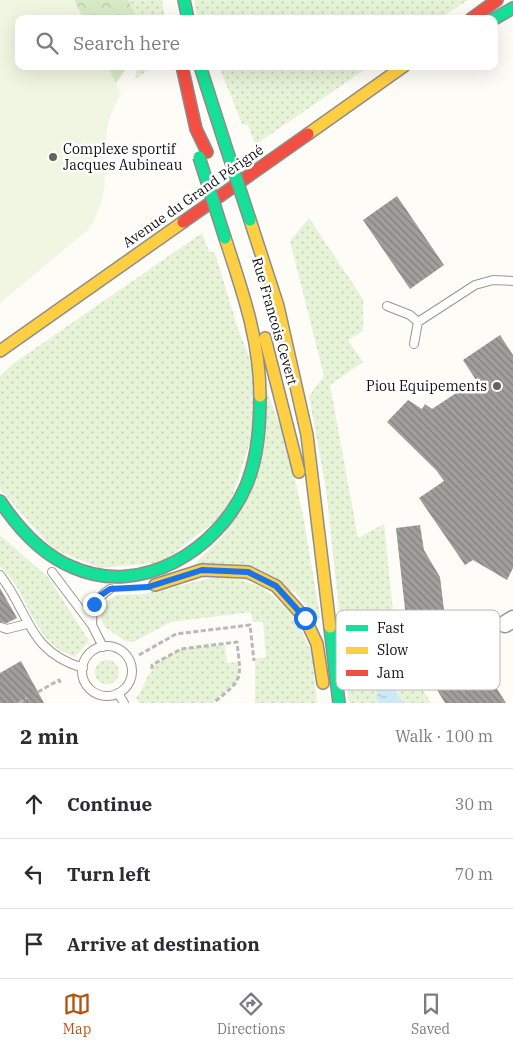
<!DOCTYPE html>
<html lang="en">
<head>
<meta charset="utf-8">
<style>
  body { margin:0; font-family:"IBM Plex Serif",serif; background:#f2f2f3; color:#2b2b33 }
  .stop { position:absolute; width:15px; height:15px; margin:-11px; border:4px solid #1a73e8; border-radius:50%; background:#fff }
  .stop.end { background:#1a73e8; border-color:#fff; box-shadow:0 1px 5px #0008 }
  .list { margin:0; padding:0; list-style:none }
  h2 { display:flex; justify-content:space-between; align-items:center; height:65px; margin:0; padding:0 20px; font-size:21px }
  h2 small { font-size:16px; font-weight:400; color:#7c7c81 }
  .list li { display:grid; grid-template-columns:32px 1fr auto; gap:15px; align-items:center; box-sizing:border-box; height:70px; padding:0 20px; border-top:1px solid #e1e1e2 }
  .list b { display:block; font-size:19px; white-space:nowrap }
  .list em { font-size:16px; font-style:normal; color:#7c7c81 }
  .icon { flex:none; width:28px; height:28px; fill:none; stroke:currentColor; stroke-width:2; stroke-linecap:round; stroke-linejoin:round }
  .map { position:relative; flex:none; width:513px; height:703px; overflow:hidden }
  .search { position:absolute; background:#fff; box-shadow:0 5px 20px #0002; left:15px; right:15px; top:15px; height:55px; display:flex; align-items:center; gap:12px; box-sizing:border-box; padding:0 18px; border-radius:10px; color:#7c7c81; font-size:19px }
  .sheet { height:275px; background:#fff }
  nav { display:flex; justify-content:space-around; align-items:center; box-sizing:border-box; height:70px; border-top:1px solid #e1e1e2; background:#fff; font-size:14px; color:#7c7c81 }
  nav a { display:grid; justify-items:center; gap:2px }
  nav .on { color:#b45309 }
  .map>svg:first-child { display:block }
</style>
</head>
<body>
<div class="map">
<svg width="513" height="703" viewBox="0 0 513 703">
  <defs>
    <pattern id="grass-dots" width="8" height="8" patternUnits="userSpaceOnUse" patternTransform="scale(1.25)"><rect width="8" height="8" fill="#e7f3d7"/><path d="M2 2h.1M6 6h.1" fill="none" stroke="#c5cfb8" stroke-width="1.8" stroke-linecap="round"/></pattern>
    <pattern id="forest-crowns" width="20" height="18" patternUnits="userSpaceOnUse" patternTransform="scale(1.25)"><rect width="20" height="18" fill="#d8eac5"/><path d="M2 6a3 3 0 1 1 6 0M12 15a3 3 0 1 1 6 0" fill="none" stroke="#b8c8a8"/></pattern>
    <pattern id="water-ripples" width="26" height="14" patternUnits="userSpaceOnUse" patternTransform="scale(1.25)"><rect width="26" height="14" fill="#cde8f7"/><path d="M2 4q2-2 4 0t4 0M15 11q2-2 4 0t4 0" fill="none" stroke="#afc6d3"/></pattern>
    <pattern id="building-back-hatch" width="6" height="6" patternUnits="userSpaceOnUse" patternTransform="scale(1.25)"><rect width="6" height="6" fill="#a19f9c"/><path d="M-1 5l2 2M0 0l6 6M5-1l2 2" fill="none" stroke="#82807e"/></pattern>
  </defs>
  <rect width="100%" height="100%" fill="#fdfcf7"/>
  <path fill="url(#grass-dots)" d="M128 0H162L165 19H138Z
    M194 0H468L439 19H198Z
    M137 66H154L135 79Z
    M219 66H370L255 145 248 125 242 124Z
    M309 218 363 299V331L348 340 363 362 330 385 358 538 384 524 397 649 431 703H403L383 672 375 675 378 703H349L326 489 309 396 324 376 290 241Z
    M202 233 209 251 215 253 238 329 253 366V433L227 512 163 562 100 568 53 549 0 489V376L14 363Z
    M266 390 287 443 304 520 320 617 318 619 295 592 191 568 225 534Z
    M0 535 49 578 89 641 75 657C29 641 32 594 0 567Z
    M224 575 262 587 294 614 312 654 317 703H255V659L266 657 263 622H253L251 612 171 622 133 642 125 641 105 627 101 618V609L105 602 117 595 143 594Z
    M225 645 227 663 237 662 238 677 236 683 211 703H139L136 698C145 689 144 677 153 670V666L181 649Z
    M95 672a12 12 0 1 1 24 0a12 12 0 1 1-24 0Z"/>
  <path fill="url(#forest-crowns)" d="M74 0H128L138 19H83Z
    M107 66H128L116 83Z"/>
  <path fill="#f0f6e1" d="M0 0H74L83 19H19V66H107L121 93C115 105 109 117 107 130 101 170 113 191 89 229L0 303Z"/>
  <path fill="url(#water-ripples)" d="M383 672 403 703H378L375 675Z"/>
  <path fill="url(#building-back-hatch)" d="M397 196 444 265 410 289 363 220Z
    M500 335 513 355V568L507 580 473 560 465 565 419 498 444 481 436 470 387 422 408 400 422 409 425 404 432 409 476 380 463 360Z
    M420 525 424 550 440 577 444 610 425 612 427 625 407 627 396 528Z
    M0 588 17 618 7 623 0 622Z
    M21 661 44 703H0V673Z
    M487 673 506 703H445L431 680Z"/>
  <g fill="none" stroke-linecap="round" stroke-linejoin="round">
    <defs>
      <path id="lane" d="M387 306 410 315 418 322 475 285 493 280 513 281
        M414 344 418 322
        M52 572 92 625 103 647
        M0 575C30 613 27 651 83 668
        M92 625C92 608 95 599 110 589
        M1 627 7 629 27 624
        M82 671a25 25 0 1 1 50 0a25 25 0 1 1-50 0Z
        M118 693 124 703"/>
      <path id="street" d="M505 624 513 619"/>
      <path id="fast" d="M184 0 188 19
        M494 19 513 8
        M200 66 224 141
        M0 501C18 528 41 554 72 567 141 598 218 550 246 486 258 458 260 426 260 396
        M330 627 339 703"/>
      <path id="slow" d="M308 134 404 66
        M250 220 278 306 307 435 330 627
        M225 238C242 290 260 340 260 396
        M265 338 299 472
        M0 351 183 222
        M155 585 202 570 248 572 276 586 305 618 317 644 323 683"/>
      <path id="jam" d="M471 19 497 0
        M182 66 196 129 207 152
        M183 222 308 134"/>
    </defs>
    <use href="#lane" stroke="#979795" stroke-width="10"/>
    <use href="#street" stroke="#979795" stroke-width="19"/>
    <use href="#fast" stroke="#8e8d8b" stroke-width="14"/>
    <use href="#slow" stroke="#8e8d8b" stroke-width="14"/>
    <use href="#jam" stroke="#8e8d8b" stroke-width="14"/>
    <path stroke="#b9b9b8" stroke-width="3" stroke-dasharray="5 2.5" stroke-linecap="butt" d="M139 655 176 634 250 625 254 661
      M152 669V665L181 649 237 642C241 680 244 679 213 703
      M38 692 59 680 62 685
      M19 703 27 698"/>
    <use href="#lane" stroke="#fffffe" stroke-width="8"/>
    <use href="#street" stroke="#fffffe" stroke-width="16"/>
    <use href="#fast" stroke="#16e098" stroke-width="11"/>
    <use href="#slow" stroke="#ffcf43" stroke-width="11"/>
    <use href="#jam" stroke="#f24e42" stroke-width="11"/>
    <defs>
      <path id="fast-bridge" d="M224 141 250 220
        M199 157 225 238"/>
    </defs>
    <use href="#fast-bridge" stroke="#8e8d8b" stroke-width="14" stroke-linecap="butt"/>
    <use href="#fast-bridge" stroke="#16e098" stroke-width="11"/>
  </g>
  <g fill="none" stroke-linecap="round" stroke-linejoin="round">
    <path stroke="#1a73e8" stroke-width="6" d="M94 604 98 597 110 589 148 587 202 570 248 572 276 586 305 618"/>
  </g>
  <g fill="#646362" stroke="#fff" stroke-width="2">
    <circle cx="53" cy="157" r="5"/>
    <circle cx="497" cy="386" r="5"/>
  </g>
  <g text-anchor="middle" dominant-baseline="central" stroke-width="5" stroke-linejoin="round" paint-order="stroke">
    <g font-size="14" fill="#111" stroke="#fff" text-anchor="start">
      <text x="63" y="149">Complexe sportif<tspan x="63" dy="16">Jacques Aubineau</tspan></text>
      <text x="487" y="386" text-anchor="end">Piou Equipements</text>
    </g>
    <g font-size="14" fill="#111" stroke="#fff">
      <text transform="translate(193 196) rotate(-35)">Avenue du Grand Périgné</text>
      <text transform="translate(275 321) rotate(74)">Rue Francois Cevert</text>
    </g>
  </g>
  <rect x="336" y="610" width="164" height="80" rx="8" fill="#fff" stroke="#b8b8b8" stroke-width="1"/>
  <rect x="346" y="625" width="22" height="6" fill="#16e098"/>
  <rect x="346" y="647" width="22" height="7" fill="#ffcf43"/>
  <rect x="346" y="670" width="22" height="6" fill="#f24e42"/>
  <g font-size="14" fill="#111">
    <text x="377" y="633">Fast</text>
    <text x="377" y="655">Slow</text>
    <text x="377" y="678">Jam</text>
  </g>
</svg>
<div class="stop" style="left:305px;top:618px"></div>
<div class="stop end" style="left:94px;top:604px"></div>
<div class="search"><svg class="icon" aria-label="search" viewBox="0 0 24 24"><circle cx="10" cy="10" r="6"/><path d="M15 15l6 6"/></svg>Search here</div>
</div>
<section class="sheet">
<h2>2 min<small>Walk · 100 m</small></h2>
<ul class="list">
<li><svg class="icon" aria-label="ahead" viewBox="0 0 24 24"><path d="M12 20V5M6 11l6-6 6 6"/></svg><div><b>Continue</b></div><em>30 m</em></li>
<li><svg class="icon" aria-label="left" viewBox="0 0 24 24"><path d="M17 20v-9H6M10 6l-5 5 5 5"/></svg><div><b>Turn left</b></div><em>70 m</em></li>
<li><svg class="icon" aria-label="arrive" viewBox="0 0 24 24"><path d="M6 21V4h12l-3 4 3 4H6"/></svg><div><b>Arrive at destination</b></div></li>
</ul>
</section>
<nav>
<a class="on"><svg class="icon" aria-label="map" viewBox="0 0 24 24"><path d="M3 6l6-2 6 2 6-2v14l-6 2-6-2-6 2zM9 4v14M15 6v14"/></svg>Map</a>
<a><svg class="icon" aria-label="directions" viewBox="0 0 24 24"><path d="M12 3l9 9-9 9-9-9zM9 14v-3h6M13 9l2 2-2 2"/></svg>Directions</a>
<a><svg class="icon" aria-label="saved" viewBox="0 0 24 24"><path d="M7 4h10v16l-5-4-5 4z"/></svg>Saved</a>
</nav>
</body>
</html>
